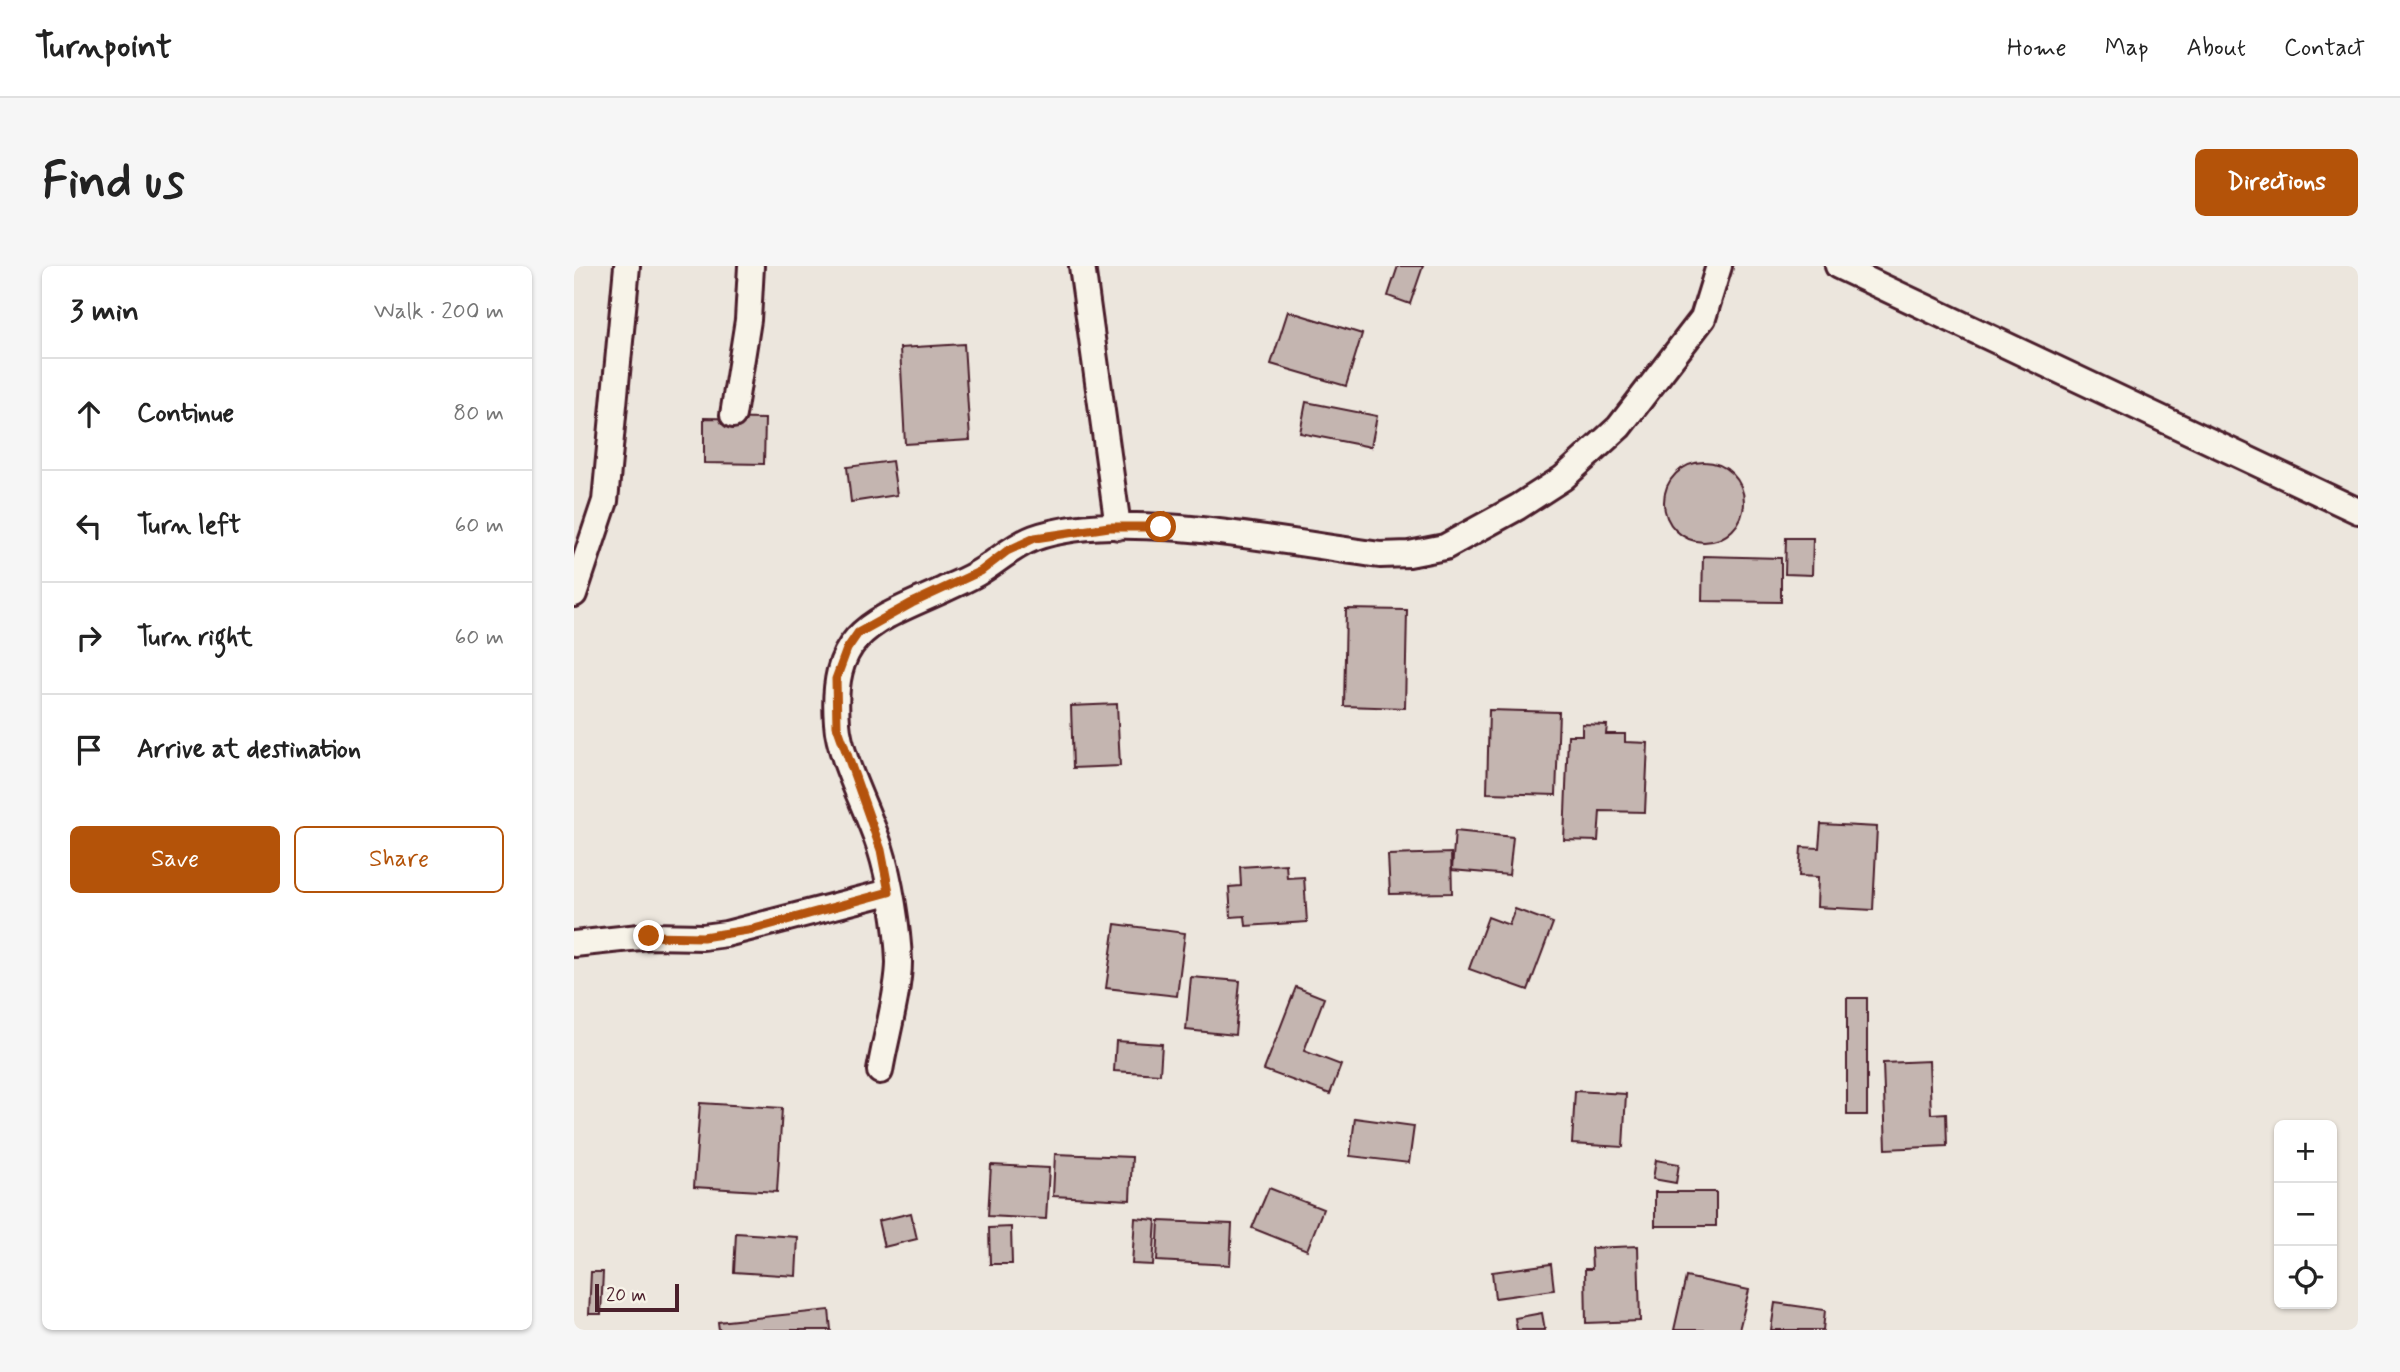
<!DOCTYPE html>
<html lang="en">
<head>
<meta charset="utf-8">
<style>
  body { margin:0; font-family:Mynerve,sans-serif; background:#f6f6f6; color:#222 }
  .controls { position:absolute; right:21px; bottom:21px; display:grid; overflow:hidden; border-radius:10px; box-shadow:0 2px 5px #0004 }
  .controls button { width:63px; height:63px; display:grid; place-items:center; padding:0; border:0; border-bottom:2px solid #e0e0e0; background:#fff; color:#222; font:35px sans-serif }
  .scale { position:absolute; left:21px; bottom:18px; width:84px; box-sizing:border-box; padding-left:7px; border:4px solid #4a1f2b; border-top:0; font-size:19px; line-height:24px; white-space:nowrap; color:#4a1f2b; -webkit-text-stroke:5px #f7f3e8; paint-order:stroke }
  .stop { position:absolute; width:21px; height:21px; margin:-16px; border:5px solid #b45309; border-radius:50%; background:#fff }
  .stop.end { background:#b45309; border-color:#fff; box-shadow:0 2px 7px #0008 }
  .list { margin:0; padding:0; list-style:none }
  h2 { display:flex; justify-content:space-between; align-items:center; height:91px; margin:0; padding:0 28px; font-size:30px }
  h2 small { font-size:23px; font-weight:400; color:#767676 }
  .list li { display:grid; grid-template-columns:46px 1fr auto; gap:21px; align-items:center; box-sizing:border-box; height:112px; padding:0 28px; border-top:2px solid #e0e0e0 }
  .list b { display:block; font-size:26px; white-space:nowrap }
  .list em { font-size:23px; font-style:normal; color:#767676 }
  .actions { display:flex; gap:14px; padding:21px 28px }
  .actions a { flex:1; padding:16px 0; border:2px solid #b45309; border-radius:10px; text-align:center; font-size:24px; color:#b45309 }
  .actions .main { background:#b45309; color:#fff }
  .icon { flex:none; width:38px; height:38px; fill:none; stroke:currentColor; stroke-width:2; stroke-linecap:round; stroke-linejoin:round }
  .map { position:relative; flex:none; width:1784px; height:1064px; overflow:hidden; border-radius:10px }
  header { display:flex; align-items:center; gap:42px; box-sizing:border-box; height:98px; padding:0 35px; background:#fff; border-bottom:2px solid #e0e0e0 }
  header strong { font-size:33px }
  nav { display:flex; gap:38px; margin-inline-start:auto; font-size:24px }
  .intro { display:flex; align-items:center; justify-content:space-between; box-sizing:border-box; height:168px; padding:0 42px }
  h1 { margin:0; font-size:49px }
  .button { padding:18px 32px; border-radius:10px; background:#b45309; color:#fff; font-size:24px; font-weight:700 }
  main { display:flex; gap:42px; padding:0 42px }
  aside { flex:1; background:#fff; border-radius:10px; box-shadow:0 2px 5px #0004 }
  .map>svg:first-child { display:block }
</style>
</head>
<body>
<header>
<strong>Turnpoint</strong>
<nav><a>Home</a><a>Map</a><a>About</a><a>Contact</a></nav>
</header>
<div class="intro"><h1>Find us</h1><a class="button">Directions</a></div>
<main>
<aside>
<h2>3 min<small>Walk · 200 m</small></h2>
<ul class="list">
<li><svg class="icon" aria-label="ahead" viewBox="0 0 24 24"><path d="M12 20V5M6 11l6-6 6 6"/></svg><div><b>Continue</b></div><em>80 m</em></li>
<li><svg class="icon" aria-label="left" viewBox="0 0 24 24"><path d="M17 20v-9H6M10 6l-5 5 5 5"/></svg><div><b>Turn left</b></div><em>60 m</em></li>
<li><svg class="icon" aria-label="right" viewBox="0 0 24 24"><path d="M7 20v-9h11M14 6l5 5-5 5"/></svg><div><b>Turn right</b></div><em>60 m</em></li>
<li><svg class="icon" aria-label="arrive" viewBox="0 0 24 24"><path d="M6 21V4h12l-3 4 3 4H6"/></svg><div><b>Arrive at destination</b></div></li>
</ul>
<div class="actions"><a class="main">Save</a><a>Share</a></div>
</aside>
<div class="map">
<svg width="1784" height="1064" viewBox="0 0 1784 1064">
  <rect width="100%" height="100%" fill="#ece6dd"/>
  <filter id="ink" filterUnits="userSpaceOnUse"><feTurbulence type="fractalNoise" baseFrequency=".0143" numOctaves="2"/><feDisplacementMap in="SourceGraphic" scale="14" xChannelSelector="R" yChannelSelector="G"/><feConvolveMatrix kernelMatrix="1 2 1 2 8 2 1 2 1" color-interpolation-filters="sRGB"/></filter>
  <g filter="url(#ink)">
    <path fill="#c4b5b0" stroke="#4a1f2b" stroke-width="2" d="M824 0H849L836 38 814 30Z
      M714 45 788 68 772 120 697 98Z
      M390 78 396 174 331 178 326 82Z
      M732 136 803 150 797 181 726 167Z
      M130 152 191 153 190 198 130 197Z
      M318 195 323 229 277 236 273 201Z
      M1090 236a40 40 0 1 1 80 0a40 40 0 1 1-80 0Z
      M1212 272H1239L1238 309 1211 308Z
      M1129 290 1207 292V336L1128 335Z
      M772 343 833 344 831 442 770 440Z
      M543 438 546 500 499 502 497 440Z
      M915 444 985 446 982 529 913 527Z
      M1008 458 1033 459 1032 468H1051V476L1074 477 1071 546 1026 545 1024 575 990 574 994 469H1008Z
      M1247 558 1303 561 1299 644 1243 641 1244 611 1225 610 1227 581 1245 582Z
      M881 565 939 571 935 609 878 604Z
      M877 587 878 627 816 628 814 589Z
      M712 598 713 612 730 611 733 656 672 660 671 650 657 651 655 621 667 620 666 601Z
      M941 643 979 657 954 724 895 703 914 651 935 659Z
      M541 658 611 667 603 730 532 722Z
      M617 711 666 715 661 769 612 764Z
      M722 721 750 732 730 785 767 799 756 828 690 804Z
      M1273 732H1293V849H1273Z
      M542 775 588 778 586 808 540 805Z
      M1355 795 1357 848 1372 847 1373 880 1312 883 1309 797Z
      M1001 825 1052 828 1049 881 998 878Z
      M126 837 208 842 203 926 120 921Z
      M781 852 840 860 835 897 776 890Z
      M481 888 558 891 556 934 479 930Z
      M1082 894 1105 898 1102 917 1079 913Z
      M417 899 475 902 472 953 414 950Z
      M695 922 749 943 733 984 678 962Z
      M1081 926H1142V960H1081Z
      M337 947 343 973 310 981 304 955Z
      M561 952 582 954 579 999 558 998Z
      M585 955 658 958 656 999 583 995Z
      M437 961 438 998H416L415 962Z
      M162 967 224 971 222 1010 160 1006Z
      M1064 980 1066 1055 1012 1057 1011 1003H1018L1017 982Z
      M977 998 980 1024 921 1032 918 1006Z
      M17 1006H29L27 1048H15Z
      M1112 1011 1175 1024 1165 1064H1100Z
      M1201 1037 1251 1044 1249 1064H1197Z
      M255 1044 257 1064H145L144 1056Z
      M968 1047 971 1064H943L941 1052Z"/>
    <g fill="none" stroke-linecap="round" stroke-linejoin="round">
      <defs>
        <path id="street" d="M508 0 544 261
          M1264 0 1784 245
          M159 149 174 54 177 0
          M0 328 31 235 53 0
          M0 678 75 670 129 671 152 668 315 626
          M306 805C311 774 325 726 325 696 324 663 316 613 306 582 295 546 265 492 263 457 256 367 297 356 369 324 381 318 395 313 407 305 425 294 439 280 460 272 546 241 714 277 806 289L835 288 871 281 944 241 989 212 1045 161 1129 52 1145 0"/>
      </defs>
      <use href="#street" stroke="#4a1f2b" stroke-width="30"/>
      <use href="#street" stroke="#f7f3e8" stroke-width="24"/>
    </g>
  </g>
  <g fill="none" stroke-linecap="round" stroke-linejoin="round" filter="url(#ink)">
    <path stroke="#b45309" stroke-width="9" d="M75 670 129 671 180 663 315 626 307 584 263 460 262 413 273 383 284 367 338 337 407 305 433 285 461 272 535 261H587"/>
  </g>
</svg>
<div class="controls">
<button>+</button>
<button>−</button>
<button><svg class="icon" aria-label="locate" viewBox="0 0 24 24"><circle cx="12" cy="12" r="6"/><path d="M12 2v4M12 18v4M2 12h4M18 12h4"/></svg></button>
</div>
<div class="scale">20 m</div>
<div class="stop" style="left:587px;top:261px"></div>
<div class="stop end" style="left:75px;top:670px"></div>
</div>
</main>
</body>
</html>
